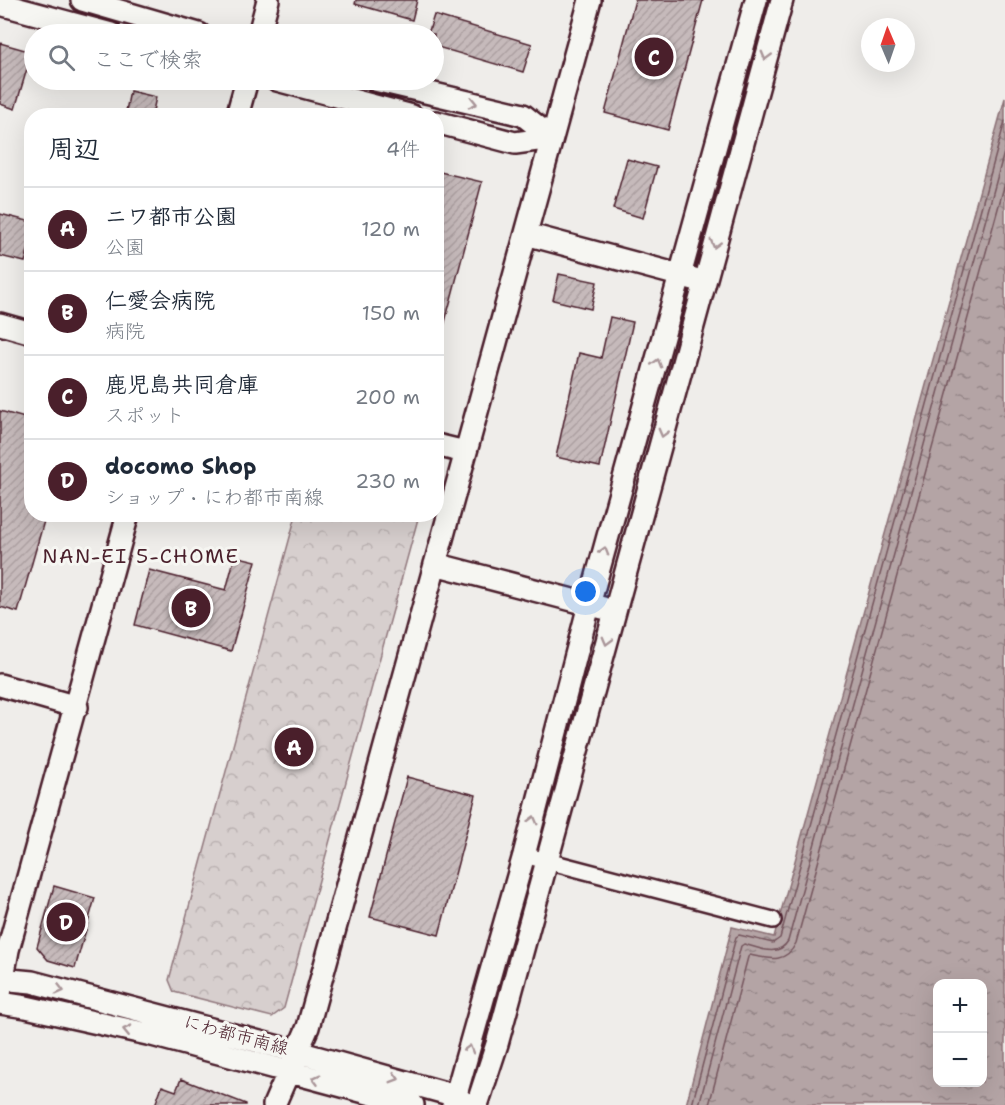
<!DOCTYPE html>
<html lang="ja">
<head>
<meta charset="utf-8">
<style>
  body { margin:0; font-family:"Shantell Sans","Klee One",sans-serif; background:#f2f2f3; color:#1f2937 }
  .controls { position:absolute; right:18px; bottom:18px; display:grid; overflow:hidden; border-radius:12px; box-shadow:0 6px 24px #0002 }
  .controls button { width:54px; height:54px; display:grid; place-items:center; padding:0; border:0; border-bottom:2px solid #e0e1e3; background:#fff; color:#1f2937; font:30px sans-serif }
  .compass { position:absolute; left:861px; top:18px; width:54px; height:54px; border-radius:50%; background:#fff; box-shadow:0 6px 24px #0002; rotate:358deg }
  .you { position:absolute; left:586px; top:592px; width:21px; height:21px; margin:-15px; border:4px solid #fff; border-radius:50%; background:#1a73e8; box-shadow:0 0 0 9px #1a73e833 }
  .badge { display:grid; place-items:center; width:39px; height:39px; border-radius:50%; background:#4a1f2b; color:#fff; font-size:20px; font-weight:700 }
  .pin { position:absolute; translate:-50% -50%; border:3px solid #fff; box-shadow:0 2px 6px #0006 }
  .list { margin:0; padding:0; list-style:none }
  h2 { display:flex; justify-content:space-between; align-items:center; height:78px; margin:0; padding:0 24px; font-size:26px }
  h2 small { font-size:20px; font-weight:400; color:#747a83 }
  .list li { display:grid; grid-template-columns:39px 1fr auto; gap:18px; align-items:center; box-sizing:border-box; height:84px; padding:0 24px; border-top:2px solid #e0e1e3 }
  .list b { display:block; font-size:22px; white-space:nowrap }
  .list p { margin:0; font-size:20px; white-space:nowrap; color:#747a83 }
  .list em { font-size:20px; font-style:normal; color:#747a83 }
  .icon { flex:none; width:33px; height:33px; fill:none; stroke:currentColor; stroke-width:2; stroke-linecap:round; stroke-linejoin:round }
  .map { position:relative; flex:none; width:1005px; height:1105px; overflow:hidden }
  .search { position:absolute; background:#fff; box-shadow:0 6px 24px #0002; left:24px; top:24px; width:420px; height:66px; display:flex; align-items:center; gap:15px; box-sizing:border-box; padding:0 21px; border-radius:33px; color:#747a83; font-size:22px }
  .panel { position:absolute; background:#fff; box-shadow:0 6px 24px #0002; left:24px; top:108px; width:420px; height:414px; border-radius:24px }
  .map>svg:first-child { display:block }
</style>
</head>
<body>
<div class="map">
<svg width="1005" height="1105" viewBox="0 0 1005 1105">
  <defs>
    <pattern id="park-crowns" width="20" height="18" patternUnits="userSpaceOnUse" patternTransform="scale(1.5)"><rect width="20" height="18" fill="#d7cfce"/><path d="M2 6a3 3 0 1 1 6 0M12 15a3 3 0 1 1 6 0" fill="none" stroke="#bab1b1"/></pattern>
    <pattern id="water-ripples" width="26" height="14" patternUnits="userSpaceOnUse" patternTransform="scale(1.5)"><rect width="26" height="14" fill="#b4a4a5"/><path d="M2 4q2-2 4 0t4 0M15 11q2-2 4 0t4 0" fill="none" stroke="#948587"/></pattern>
    <pattern id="building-hatch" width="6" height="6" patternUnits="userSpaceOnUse" patternTransform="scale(1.5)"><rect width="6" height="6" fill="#c6babb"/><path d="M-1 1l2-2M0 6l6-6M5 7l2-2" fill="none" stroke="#ac9fa1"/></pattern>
  </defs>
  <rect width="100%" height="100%" fill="#efedea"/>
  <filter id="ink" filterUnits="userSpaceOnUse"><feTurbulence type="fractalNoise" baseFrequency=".0167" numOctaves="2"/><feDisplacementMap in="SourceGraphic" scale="12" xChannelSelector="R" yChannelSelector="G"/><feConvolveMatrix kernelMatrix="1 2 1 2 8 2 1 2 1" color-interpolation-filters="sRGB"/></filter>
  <g filter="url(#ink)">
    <path fill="url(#park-crowns)" stroke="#90777c" stroke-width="1.5" d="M296 515H419L284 1008 272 1017 174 992 169 980Z"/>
    <path fill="url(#water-ripples)" stroke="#8a6f74" stroke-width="1.5" fill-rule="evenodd" d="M1005 98V1105H686L732 927 774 937ZM938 984H982V1082H938Z"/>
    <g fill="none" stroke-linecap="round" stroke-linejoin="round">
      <path stroke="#74545c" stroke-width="1.5" d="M692 1105 736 937 739 935 773 943 780 938 1005 121
        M699 1105 741 946 744 944C759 948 778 958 788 941L1005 149
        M709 1105 748 957 750 955C769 959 786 964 796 943L1005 183"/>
    </g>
    <path fill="url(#building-hatch)" stroke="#4a1f2b" stroke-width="1.5" d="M356 0H417L412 20 355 4Z
      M635 0H703L668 130 605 113Z
      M434 15 532 44 523 72 434 46V34H428Z
      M0 43 32 52 15 109 0 104Z
      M130 91 156 97 152 116H125Z
      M627 159 657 167 643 218 613 209Z
      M436 171 482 182 441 337H436Z
      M0 214 32 222V237L25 262 0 256Z
      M559 274 597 282 591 309 553 300Z
      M610 317 633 322 600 467 556 457 579 353 601 358Z
      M0 411 32 420V514H46L18 612 0 607Z
      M235 556 256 561 231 651 135 625 149 570 226 590Z
      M407 777 476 795 439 935 370 917Z
      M54 886 95 898 75 968 48 960 37 947Z
      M181 1079 246 1104V1105H155L162 1086 176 1091Z"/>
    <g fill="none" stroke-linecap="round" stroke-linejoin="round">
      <defs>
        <path id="street" d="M524 855 773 920"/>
        <path id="secondary" d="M82 0 199 34
          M0 4 111 34
          M259 34 268 0
          M277 80 412 116
          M375 80 523 115 552 138
          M237 116 247 80
          M436 122 515 143 552 138
          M526 234 694 279
          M0 324 32 333
          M436 445 465 452
          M435 564 603 608
          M0 685 77 707
          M0 979 32 982 298 1052 456 1096 467 1105
          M0 994 8 950 128 514
          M0 1003 26 1007 152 1035 413 1105
          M274 1105 308 1027 590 0
          M453 1105 524 855 589 605 756 0
          M477 1105 497 1044 782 0"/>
      </defs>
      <use href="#street" stroke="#4a1f2b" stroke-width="20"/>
      <use href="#secondary" stroke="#4a1f2b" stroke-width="26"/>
      <use href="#street" stroke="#f6f6f2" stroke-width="15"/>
      <use href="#secondary" stroke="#f6f6f2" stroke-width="21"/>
    </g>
    <defs><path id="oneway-chevron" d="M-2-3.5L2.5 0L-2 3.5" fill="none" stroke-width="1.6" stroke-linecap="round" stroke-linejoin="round" transform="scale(1.5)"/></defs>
    <g stroke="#a99598">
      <use href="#oneway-chevron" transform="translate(766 56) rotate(105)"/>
      <use href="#oneway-chevron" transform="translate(473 103) rotate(13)"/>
      <use href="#oneway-chevron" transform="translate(715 244) rotate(105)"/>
      <use href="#oneway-chevron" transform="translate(657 363) rotate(-74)"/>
      <use href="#oneway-chevron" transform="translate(663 433) rotate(105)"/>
      <use href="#oneway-chevron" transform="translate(604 551) rotate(-74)"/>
      <use href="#oneway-chevron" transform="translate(607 641) rotate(105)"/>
      <use href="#oneway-chevron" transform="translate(533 820) rotate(-75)"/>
      <use href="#oneway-chevron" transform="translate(60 990) rotate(14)"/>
      <use href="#oneway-chevron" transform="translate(127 1030) rotate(-167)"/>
      <use href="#oneway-chevron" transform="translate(469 1049) rotate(-74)"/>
      <use href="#oneway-chevron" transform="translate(395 1078) rotate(16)"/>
      <use href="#oneway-chevron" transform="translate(316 1079) rotate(-165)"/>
    </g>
  </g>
  <g text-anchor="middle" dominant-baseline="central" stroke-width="6" stroke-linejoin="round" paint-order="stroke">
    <g font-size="18" fill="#4a1f2b" stroke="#f6f6f2">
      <text transform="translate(236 1035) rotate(15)">にわ都市南線</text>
    </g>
    <g font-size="20" letter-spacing="1.5" fill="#4a1f2b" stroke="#f6f6f2">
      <text x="141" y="556">NAN-EI 5-CHOME</text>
    </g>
  </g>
</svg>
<div class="controls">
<button>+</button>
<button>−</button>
</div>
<svg class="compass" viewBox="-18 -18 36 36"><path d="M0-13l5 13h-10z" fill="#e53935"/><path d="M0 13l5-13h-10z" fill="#747a83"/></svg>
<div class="you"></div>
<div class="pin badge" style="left:294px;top:747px">A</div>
<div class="pin badge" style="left:191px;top:608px">B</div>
<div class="pin badge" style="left:654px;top:57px">C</div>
<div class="pin badge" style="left:66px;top:922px">D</div>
<div class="search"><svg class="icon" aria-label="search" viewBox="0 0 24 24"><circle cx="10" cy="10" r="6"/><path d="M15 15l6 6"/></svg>ここで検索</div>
<section class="panel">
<h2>周辺<small>4件</small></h2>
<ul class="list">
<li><span class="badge">A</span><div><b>ニワ都市公園</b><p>公園</p></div><em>120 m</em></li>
<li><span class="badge">B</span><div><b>仁愛会病院</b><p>病院</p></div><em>150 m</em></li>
<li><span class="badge">C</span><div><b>鹿児島共同倉庫</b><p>スポット</p></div><em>200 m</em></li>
<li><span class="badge">D</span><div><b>docomo Shop</b><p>ショップ · にわ都市南線</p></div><em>230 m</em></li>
</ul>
</section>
</div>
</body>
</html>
